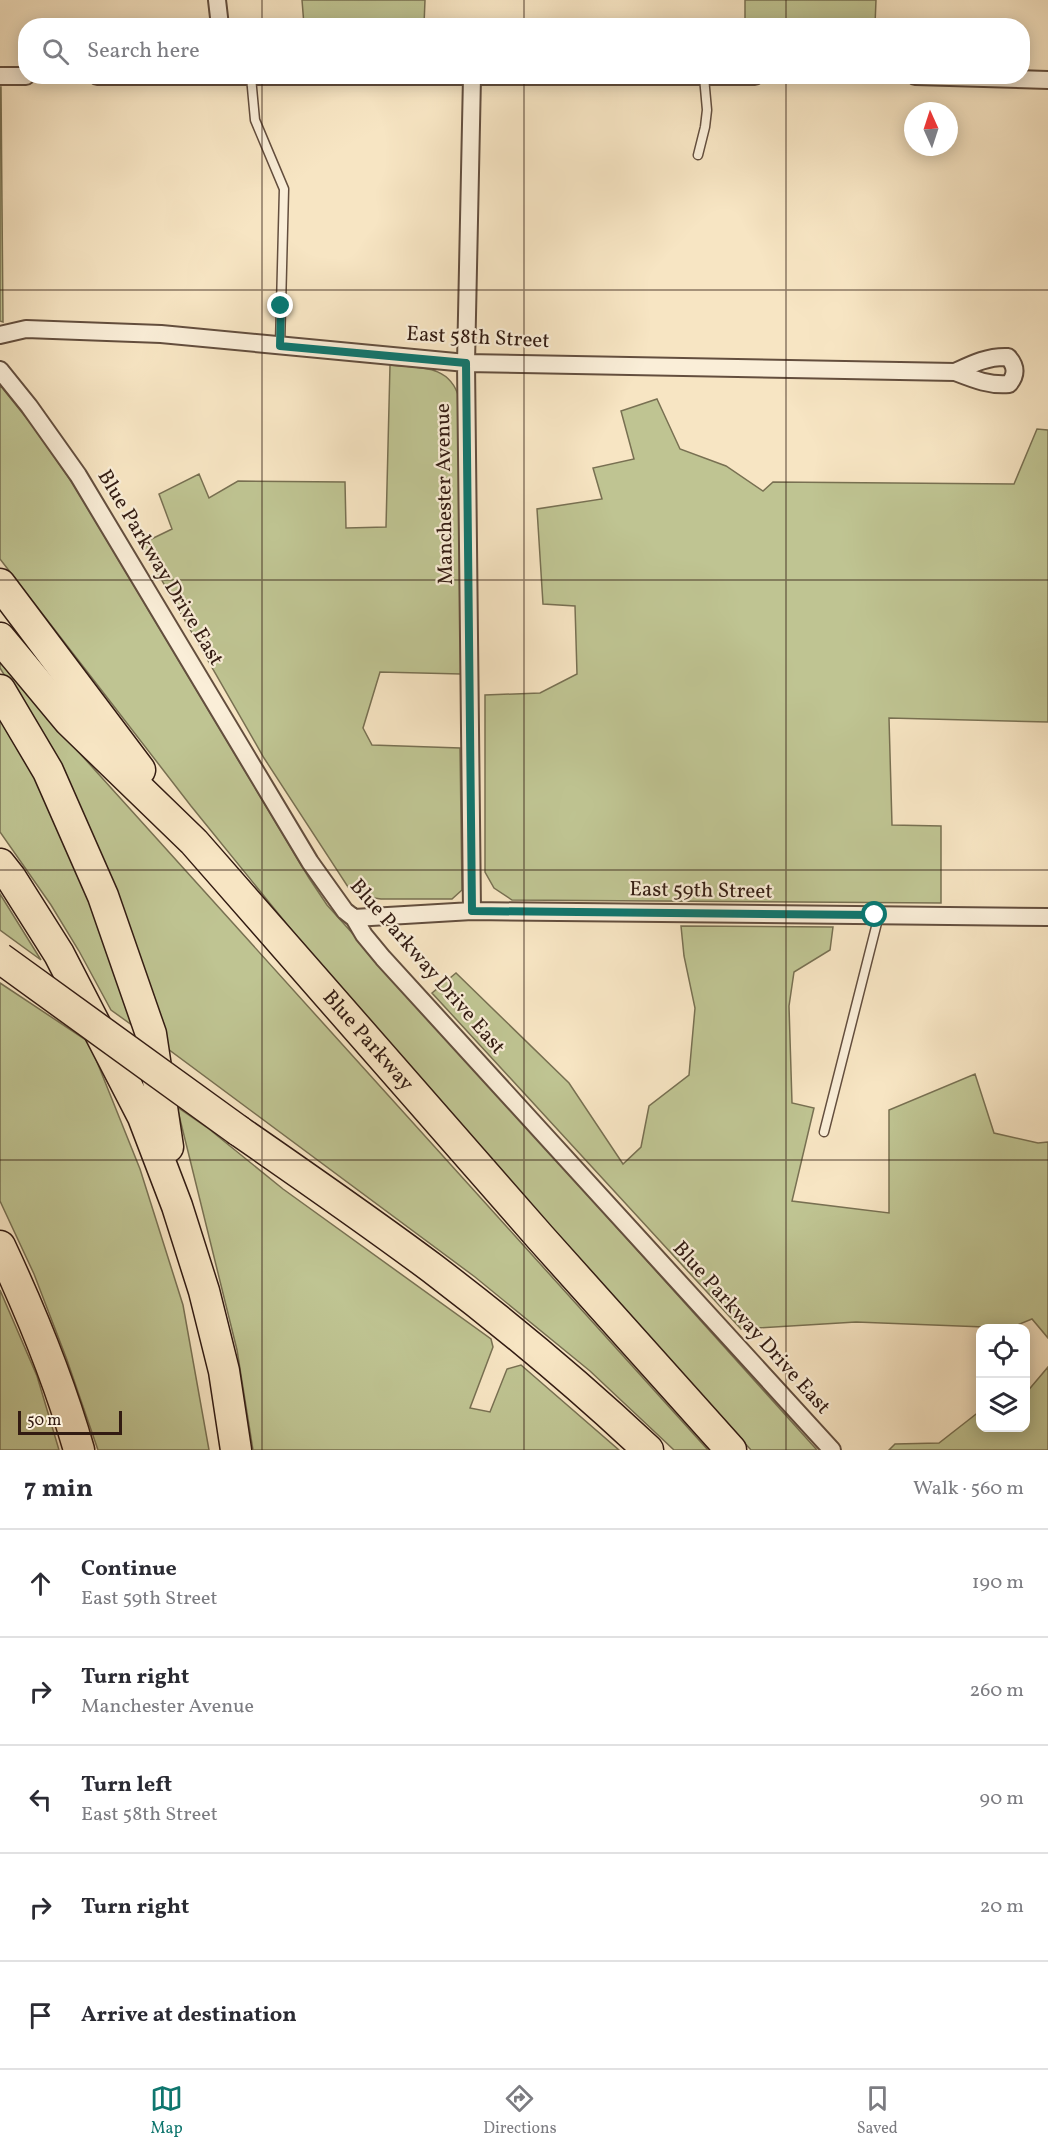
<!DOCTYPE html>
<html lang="en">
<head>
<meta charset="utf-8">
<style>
  body { margin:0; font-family:Vollkorn,serif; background:#f2f2f3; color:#2b2b33 }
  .controls { position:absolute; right:18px; bottom:18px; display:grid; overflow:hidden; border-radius:12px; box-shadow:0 3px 15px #0003 }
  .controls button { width:54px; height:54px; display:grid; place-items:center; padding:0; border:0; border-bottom:2px solid #e1e1e2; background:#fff; color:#2b2b33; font:30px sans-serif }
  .compass { position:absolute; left:904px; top:102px; width:54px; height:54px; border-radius:50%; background:#fff; box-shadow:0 3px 15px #0003; rotate:357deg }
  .scale { position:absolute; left:18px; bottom:15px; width:104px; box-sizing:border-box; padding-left:6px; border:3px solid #321b12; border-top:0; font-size:16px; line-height:21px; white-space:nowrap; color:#321b12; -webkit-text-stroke:4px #faeed8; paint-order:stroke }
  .stop { position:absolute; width:18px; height:18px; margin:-14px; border:4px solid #0f766e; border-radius:50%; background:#fff }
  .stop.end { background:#0f766e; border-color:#fff; box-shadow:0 2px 6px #0008 }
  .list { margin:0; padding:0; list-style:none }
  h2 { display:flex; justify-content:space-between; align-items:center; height:78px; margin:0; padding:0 24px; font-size:26px }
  h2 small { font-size:20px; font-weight:400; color:#7c7c81 }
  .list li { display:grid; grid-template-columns:39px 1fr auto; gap:18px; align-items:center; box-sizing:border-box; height:108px; padding:0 24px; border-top:2px solid #e1e1e2 }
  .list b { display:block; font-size:22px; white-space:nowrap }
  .list p { margin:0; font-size:20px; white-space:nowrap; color:#7c7c81 }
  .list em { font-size:20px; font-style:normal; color:#7c7c81 }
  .icon { flex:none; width:33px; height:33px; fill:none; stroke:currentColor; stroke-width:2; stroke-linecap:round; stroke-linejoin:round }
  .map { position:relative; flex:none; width:1048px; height:1450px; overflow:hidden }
  .search { position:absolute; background:#fff; box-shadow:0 3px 15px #0003; left:18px; right:18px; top:18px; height:66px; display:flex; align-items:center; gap:15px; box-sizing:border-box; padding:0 21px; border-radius:24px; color:#7c7c81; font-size:22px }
  .sheet { height:618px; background:#fff }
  nav { display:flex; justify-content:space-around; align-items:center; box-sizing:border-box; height:84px; border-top:2px solid #e1e1e2; background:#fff; font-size:16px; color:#7c7c81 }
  nav a { display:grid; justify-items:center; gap:3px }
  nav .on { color:#0f766e }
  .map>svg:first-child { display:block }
</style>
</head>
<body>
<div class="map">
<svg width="1048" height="1450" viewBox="0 0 1048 1450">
  <rect width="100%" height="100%" fill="#f7e5c3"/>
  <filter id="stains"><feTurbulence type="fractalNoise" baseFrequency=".00333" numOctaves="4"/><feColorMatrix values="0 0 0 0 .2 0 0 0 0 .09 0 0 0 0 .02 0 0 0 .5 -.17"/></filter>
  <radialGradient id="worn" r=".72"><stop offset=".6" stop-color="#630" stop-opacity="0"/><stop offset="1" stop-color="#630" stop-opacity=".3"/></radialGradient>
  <path fill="#bfc492" stroke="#787052" stroke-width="1.5" d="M302 0H425L424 25H304Z
    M745 0H876L875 25H745Z
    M0 87H1L3 322 0 321Z
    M390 365C419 368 450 364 459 398L461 674 380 672 363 728 372 745 460 748 462 890 452 899H381L367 897 348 887 264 758 141 544 172 529 159 494 199 474 209 498 238 481 345 482 346 528 386 527Z
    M0 385 32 425 73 484 309 878 327 905 817 1450H751L446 1111 341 991 191 806 0 559Z
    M657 399 680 449 726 466 763 491 773 482 1014 484 1037 429 1048 430V722L889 718 892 825 941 826V903L512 900 494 888 485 872V695L540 693 577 674 575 606 543 604 537 509 602 499 593 468 634 459 621 411Z
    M0 662 66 738 708 1450H674L590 1371 475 1277 164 1046 16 694 0 668Z
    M0 705 64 828 136 1028 111 1010 79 951 51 905 0 832Z
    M0 894 41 960 0 930Z
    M681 926 833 927 830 950 794 972 789 1006 792 1103 814 1108 792 1201 889 1213V1110L975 1074 994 1133 1038 1143 1048 1142V1338L1032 1319 1010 1328 856 1322 741 1329 432 993 456 973 569 1083 623 1164 641 1147 649 1106 689 1075 695 1008 684 956Z
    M0 983 89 1042 140 1169 183 1305 209 1450H98L67 1360 34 1274 0 1201Z
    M177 1107 209 1129 283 1189 491 1339 493 1347 470 1408 490 1412 507 1369 521 1365 619 1450H253L237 1350Z
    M0 1290 37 1376 59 1450H0Z
    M1048 1367V1450H889L895 1444 939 1443 980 1411V1428H1026V1393Z"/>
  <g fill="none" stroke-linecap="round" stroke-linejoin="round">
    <defs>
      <path id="lane" d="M251 77 255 120 284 189 280 346
        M698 155 705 127 707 110 704 77
        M824 1132 879 915"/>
      <path id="street" d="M217 0 220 26
        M0 76H26
        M97 76H755
        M915 76 1048 80
        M472 77 466 363 472 911
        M0 335 26 329 161 334 466 363 955 372C973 379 990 386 1009 384 1017 374 1016 366 1008 357 988 356 972 364 955 372
        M0 370 29 406 78 475 310 862 345 911 354 918 364 935 383 958 832 1450
        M354 918 472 911 1048 917"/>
      <g id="highway">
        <path d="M0 584 140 770"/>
        <path id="s1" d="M0 638 69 721 194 842 540 1237 731 1450"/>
        <path d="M0 690 48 771 103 896 151 1034 168 1147"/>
        <path d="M0 864 11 878 59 954 143 1117 177 1206 204 1291 224 1371 236 1450"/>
        <path d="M239 1131C304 1176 369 1221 432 1268 507 1325 579 1385 648 1450"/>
        <path d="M0 1246C31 1312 59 1380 79 1450"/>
      </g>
    </defs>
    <use href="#lane" stroke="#634e3e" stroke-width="11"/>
    <use href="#street" stroke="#634e3e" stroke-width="20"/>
    <use href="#highway" stroke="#321b12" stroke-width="33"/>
    <use href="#lane" stroke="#faeed8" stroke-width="8"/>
    <use href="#street" stroke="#faeed8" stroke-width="16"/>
    <use href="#highway" stroke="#f7e5c3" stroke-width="30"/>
    <defs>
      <path id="highway-bridge" d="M0 958 239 1131"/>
    </defs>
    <use href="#highway-bridge" stroke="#321b12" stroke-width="33" stroke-linecap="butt"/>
    <use href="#highway-bridge" stroke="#f7e5c3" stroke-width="30"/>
  </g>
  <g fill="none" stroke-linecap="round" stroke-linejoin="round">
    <path stroke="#0f766e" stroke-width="8" d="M281 306 280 346 466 363 472 911 875 915"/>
  </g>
  <path fill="none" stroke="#321b12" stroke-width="1.5" stroke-opacity="0.55" d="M262 0V26M524 0V26M786 0V26M262 76V1450M524 76V1450M786 76V1450M0 290H1048M0 580H1048M0 870H1048M0 1160H1048"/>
  <g text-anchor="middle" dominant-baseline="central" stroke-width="4.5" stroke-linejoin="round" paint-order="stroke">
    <g font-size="21" fill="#321b12" stroke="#faeed8">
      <text transform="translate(478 338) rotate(3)">East 58th Street</text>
      <text transform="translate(445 494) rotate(-91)">Manchester Avenue</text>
      <text transform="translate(160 568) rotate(59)">Blue Parkway Drive East</text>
      <text transform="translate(701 891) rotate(1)">East 59th Street</text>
      <text transform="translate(427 967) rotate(49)">Blue Parkway Drive East</text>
      <text stroke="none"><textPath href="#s1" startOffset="546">Blue Parkway</textPath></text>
      <text transform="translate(751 1328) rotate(48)">Blue Parkway Drive East</text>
    </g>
  </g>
  <rect width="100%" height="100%" filter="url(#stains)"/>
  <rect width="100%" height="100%" fill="url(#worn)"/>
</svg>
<div class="controls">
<button><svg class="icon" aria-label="locate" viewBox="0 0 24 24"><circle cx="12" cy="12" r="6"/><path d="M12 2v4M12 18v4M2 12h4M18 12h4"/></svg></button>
<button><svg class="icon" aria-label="layers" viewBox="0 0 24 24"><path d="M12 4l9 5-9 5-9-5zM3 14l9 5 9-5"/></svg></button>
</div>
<svg class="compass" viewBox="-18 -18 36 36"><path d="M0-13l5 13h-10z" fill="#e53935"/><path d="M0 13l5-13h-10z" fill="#7c7c81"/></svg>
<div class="scale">50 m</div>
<div class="stop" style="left:875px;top:915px"></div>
<div class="stop end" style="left:281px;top:306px"></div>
<div class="search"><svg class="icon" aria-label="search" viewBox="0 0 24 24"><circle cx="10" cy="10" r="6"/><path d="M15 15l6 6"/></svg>Search here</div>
</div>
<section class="sheet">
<h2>7 min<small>Walk · 560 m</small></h2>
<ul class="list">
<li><svg class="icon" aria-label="ahead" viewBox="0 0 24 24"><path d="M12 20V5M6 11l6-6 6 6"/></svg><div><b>Continue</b><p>East 59th Street</p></div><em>190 m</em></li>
<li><svg class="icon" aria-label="right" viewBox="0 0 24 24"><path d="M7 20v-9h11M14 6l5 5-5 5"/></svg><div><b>Turn right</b><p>Manchester Avenue</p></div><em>260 m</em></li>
<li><svg class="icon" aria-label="left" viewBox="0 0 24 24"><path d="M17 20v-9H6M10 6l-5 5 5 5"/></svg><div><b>Turn left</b><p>East 58th Street</p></div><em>90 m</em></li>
<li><svg class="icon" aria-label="right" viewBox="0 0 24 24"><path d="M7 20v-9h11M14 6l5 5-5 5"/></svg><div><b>Turn right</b></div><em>20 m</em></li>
<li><svg class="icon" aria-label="arrive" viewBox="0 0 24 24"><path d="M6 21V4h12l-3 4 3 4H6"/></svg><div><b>Arrive at destination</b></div></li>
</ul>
</section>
<nav>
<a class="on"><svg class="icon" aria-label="map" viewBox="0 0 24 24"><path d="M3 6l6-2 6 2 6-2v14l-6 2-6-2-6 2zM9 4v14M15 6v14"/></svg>Map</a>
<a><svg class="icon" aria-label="directions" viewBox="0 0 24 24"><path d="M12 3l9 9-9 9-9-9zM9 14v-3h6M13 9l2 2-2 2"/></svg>Directions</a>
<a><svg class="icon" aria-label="saved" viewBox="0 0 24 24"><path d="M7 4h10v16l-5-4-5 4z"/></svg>Saved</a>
</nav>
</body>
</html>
